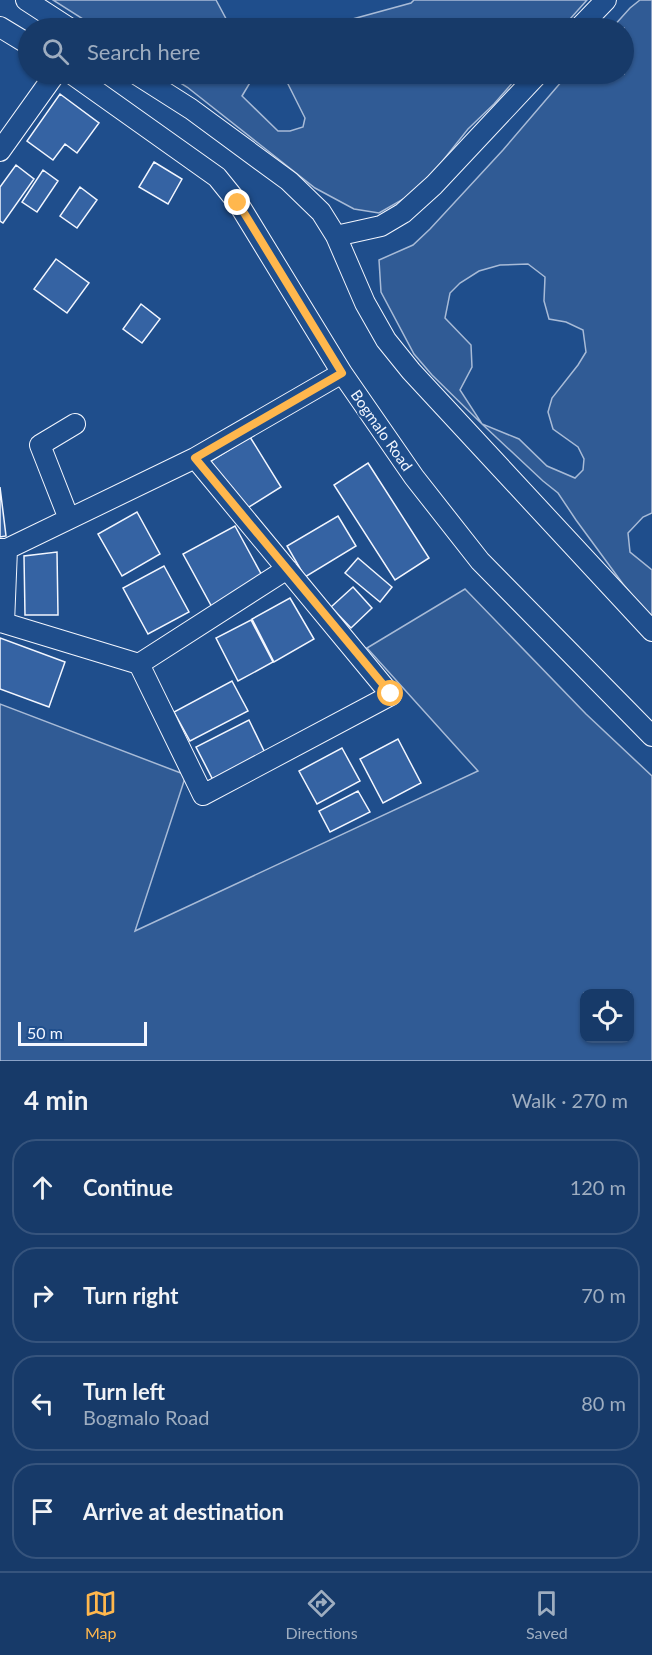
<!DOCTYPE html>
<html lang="en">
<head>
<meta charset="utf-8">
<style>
  body { margin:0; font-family:Lato,sans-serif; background:#244571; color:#f1f3f6 }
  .controls { position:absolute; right:18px; bottom:18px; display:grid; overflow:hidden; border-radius:12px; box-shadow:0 2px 4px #0004 }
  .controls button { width:54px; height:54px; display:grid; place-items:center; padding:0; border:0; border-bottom:2px solid #36547d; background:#173a69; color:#f1f3f6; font:30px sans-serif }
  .scale { position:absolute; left:18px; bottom:15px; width:129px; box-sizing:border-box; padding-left:6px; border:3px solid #f2f6ff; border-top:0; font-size:16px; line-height:21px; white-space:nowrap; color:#f2f6ff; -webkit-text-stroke:4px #1f4e8c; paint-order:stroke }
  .stop { position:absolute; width:18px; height:18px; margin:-14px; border:4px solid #ffb74d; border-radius:50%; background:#fff }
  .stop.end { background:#ffb74d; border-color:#fff; box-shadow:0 2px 6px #0008 }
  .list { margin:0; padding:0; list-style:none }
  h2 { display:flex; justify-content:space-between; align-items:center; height:78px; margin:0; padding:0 24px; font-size:26px }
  h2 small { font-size:20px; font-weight:400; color:#9eadc0 }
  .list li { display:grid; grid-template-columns:39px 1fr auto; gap:18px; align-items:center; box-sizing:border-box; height:96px; margin:0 12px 12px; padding:0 12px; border:2px solid #36547d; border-radius:24px }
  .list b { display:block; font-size:22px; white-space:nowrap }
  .list p { margin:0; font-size:20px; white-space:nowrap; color:#9eadc0 }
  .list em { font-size:20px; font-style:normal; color:#9eadc0 }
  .icon { flex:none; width:33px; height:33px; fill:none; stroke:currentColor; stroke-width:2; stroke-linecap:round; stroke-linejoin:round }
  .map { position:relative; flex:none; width:652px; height:1061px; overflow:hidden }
  .search { position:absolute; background:#173a69; box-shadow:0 2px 4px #0004; left:18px; right:18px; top:18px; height:66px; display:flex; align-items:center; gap:15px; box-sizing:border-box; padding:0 21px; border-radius:33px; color:#9eadc0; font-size:22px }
  .sheet { height:510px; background:#173a69 }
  nav { display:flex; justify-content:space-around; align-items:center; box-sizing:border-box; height:84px; border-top:2px solid #36547d; background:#173a69; font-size:16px; color:#9eadc0 }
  nav a { display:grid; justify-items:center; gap:3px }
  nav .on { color:#ffb74d }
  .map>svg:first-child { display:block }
</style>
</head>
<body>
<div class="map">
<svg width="652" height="1061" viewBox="0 0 652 1061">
  <rect width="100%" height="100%" fill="#1f4e8c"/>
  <path fill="#305b95" stroke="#a8bbd7" stroke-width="1.5" fill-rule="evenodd" d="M53 0H216L231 28H97Z
    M414 0H587L562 28H328L338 23 411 3Z
    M640 0H652V513L643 517 628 533 630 552 652 570V619L623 584 576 520 558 493 543 481 482 424 432 375 414 354 381 292 379 260 413 245 430 229 503 150 568 74H624V28H612L630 8ZM528 264 545 277 544 301 549 319 566 322 583 330 586 352 578 365 552 398 548 412 553 429 578 447 584 459 583 470 575 478 547 466 519 439 482 424 460 390 472 367 471 345 445 318 450 293 460 283 479 271 500 265Z
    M166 74H252L251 81 242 96 278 131H290L303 127 305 118 283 74H520L494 104 468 129 433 173 407 197 379 213 354 209 315 188 187 87Z
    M465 589 586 714 652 776V1061H0V704L186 775 135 931 478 771 367 648ZM584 993H630V1038H584Z"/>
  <path fill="#3563a3" stroke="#f2f6ff" stroke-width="1.5" d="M60 94 99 123 77 153 65 144 53 160 27 141Z
    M154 162 182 179 168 204 139 187Z
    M16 165 34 179 3 223 0 221V187Z
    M43 170 58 181 37 212 22 202Z
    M80 187 97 200 77 228 60 216Z
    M56 259 89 283 67 313 34 289Z
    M141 304 160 319 142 343 123 329Z
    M250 437 281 487 241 512 211 461Z
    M368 463 429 558 395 580 334 485Z
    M0 487 6 536 0 537Z
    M137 512 160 554 122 576 98 534Z
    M338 516 356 546 305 577 287 546Z
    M235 526 265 581 213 609 183 554Z
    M57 552 58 615H25L24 556Z
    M358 558 392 587 380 602 345 573Z
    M164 566 189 612 148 634 123 588Z
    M353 587 372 608 351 628 331 607Z
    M290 598 314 639 274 662 252 619Z
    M251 620 273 662 238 681 216 638Z
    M0 638 65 662 49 707 0 689Z
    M232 681 248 711 190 741 174 712Z
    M249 720 266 755 214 782 196 747Z
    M398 739 421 783 383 803 360 759Z
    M342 748 360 781 317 804 299 771Z
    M358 791 370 812 330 832 319 811Z"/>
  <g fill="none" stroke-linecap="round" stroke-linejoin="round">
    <defs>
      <path id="minor" d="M26 0 69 28
        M0 27 28 44
        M579 28 606 0
        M72 74 217 177 238 203 342 373 414 477 480 561 652 736
        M136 74 191 109 289 181 321 212 336 236 365 303 386 340 411 371 652 631
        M0 151 55 74
        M336 236 381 226 403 213 434 185 538 74
        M69 519 40 445 75 424
        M0 549H7L195 458 342 373
        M7 549 4 623 139 664 203 795 391 695 195 458
        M139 664 287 569"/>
    </defs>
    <use href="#minor" stroke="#f2f6ff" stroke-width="22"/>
    <use href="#minor" stroke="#1f4e8c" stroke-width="20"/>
  </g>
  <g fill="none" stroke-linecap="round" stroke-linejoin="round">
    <path stroke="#ffb74d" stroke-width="8" d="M238 203 342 373 195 458 391 694"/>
  </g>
  <g text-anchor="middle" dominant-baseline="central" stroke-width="4.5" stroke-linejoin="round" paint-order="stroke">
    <g font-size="15" fill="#f2f6ff" stroke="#1f4e8c">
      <text transform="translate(382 430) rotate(55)">Bogmalo Road</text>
    </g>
  </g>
</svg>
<div class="controls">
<button><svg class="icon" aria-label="locate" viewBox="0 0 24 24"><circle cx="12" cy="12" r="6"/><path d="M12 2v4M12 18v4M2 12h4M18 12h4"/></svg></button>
</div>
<div class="scale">50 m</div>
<div class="stop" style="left:391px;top:694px"></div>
<div class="stop end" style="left:238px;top:203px"></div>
<div class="search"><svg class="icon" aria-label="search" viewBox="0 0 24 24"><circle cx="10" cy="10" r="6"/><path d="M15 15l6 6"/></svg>Search here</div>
</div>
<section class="sheet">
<h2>4 min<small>Walk · 270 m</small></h2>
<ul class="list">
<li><svg class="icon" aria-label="ahead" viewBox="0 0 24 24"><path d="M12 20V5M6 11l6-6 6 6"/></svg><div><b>Continue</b></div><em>120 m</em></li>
<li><svg class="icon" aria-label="right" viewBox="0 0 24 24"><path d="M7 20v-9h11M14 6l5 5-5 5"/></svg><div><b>Turn right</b></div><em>70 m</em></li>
<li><svg class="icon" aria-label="left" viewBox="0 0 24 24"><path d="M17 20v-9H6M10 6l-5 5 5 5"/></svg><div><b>Turn left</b><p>Bogmalo Road</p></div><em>80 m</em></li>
<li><svg class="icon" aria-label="arrive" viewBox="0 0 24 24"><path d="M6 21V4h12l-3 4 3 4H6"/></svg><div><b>Arrive at destination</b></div></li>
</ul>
</section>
<nav>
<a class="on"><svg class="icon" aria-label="map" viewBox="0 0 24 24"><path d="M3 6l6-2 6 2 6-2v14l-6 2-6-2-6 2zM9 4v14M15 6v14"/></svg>Map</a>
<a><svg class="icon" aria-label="directions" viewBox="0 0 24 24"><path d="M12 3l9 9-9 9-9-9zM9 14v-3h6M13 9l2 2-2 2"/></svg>Directions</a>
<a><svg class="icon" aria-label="saved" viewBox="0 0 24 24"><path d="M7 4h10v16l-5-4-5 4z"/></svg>Saved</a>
</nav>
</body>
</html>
